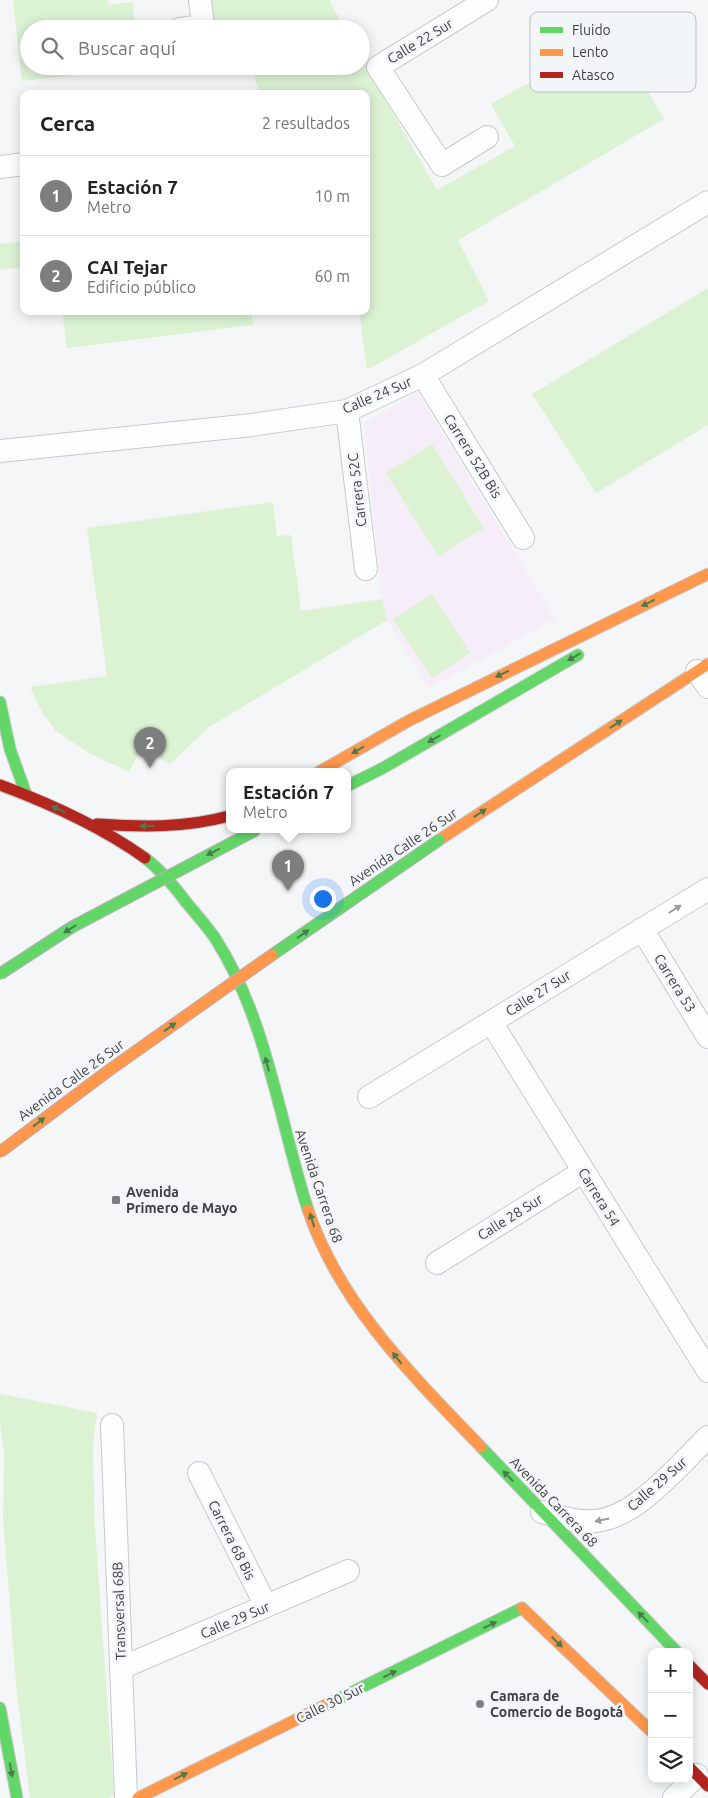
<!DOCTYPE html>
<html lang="es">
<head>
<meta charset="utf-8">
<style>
  body { margin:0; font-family:Ubuntu,sans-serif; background:#f6f6f6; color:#222 }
  .controls { position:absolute; right:15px; bottom:15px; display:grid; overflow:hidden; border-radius:10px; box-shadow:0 2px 12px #0003 }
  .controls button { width:45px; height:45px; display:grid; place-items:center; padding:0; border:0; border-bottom:1px solid #e0e0e0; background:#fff; color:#222; font:25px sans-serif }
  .you { position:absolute; left:322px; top:898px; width:18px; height:18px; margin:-12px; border:4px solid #fff; border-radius:50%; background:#1a73e8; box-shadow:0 0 0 8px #1a73e833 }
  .badge { display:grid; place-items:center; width:32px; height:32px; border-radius:50%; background:#7c7e7f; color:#fff; font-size:16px; font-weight:700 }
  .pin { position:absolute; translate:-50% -41px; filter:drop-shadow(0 1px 2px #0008) }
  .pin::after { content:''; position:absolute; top:26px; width:18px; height:15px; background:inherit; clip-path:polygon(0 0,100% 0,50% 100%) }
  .popup { position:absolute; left:226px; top:768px; width:125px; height:65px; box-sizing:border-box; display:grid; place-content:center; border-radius:10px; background:#fff; filter:drop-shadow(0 1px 4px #0005); font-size:16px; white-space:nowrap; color:#767676 }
  .popup b { font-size:19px; color:#222 }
  .popup::after { content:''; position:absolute; left:50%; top:100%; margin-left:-10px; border:10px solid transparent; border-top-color:#fff }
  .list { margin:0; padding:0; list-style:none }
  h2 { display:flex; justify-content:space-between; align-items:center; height:65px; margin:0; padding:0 20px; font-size:21px }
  h2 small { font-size:16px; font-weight:400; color:#767676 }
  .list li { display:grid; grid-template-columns:32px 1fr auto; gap:15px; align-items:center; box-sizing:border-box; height:80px; padding:0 20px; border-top:1px solid #e0e0e0 }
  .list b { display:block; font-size:19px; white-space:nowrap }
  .list p { margin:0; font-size:16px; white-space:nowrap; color:#767676 }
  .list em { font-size:16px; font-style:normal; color:#767676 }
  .icon { flex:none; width:28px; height:28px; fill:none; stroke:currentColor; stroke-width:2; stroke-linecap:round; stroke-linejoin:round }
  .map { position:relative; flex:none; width:708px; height:1798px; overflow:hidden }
  .search { position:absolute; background:#fff; box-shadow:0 2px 12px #0003; left:20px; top:20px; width:350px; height:55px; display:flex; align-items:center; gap:12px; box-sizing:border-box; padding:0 18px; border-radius:28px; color:#767676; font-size:19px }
  .panel { position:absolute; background:#fff; box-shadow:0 2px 12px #0003; left:20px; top:90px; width:350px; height:225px; border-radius:10px }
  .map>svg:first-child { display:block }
</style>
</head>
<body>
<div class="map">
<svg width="708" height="1798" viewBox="0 0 708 1798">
  <rect width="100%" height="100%" fill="#f4f6f8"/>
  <path fill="#f5edf8" d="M418 393 555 619 429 688 387 620 382 599 364 423Z"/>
  <path fill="#dbf2d3" d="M13 0H108L109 5 133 2 135 29H29V66H138V68L22 81Z
    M211 0H329L345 29H214Z
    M615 35 664 119 458 240 489 301 367 370 359 311H366V94H259L252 66H361V57L437 190 515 146 491 104Z
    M24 241V267L0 270V244Z
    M708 288V425L596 493 532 394Z
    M62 311H251L253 325 67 348Z
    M432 444 484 528 438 556 386 473Z
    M273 502 277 536 291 535 301 611 382 599 387 620 209 727 170 764 141 749 129 772 89 753 56 731 42 712 30 687 107 676 87 528Z
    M432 594 470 653 432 678 393 619Z
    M0 1394 97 1413 93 1443 95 1529 114 1795 108 1798H30L17 1693 3 1521 4 1452 0 1423Z"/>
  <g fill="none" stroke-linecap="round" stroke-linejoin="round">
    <defs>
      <path id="street" d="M180 29 203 26 200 0
        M487 137 442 165 378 67 487 0
        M0 167 24 164
        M423 375 523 538
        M347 411 366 569
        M0 451 252 425 347 411 423 375 708 202
        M697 671 708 687
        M642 929 708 1037
        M491 1022 708 1371
        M369 1097 708 889
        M437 1263 584 1171
        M112 1425 126 1798
        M199 1473 266 1606
        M542 1512C559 1516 577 1523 595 1521 636 1518 679 1465 708 1437
        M121 1668 348 1571
        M674 1798 697 1775"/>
      <path id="fast" d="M0 702 10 749 26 794
        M347 786 383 768 578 655
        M145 858C161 870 174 886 186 902 196 914 206 925 215 938 267 1019 279 1120 308 1210
        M481 1447 677 1652
        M336 1700 522 1608
        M0 1708 17 1798"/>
      <path id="slow" d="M319 772 410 720 708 574
        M439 840 708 664
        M308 1210C340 1305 413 1376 481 1447
        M522 1608 652 1732
        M138 1798 336 1700"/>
      <path id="jam" d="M0 785C51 804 100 826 145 858
        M97 824C142 827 185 828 229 816
        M689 1665 708 1684
        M689 1767 708 1786"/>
    </defs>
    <use href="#street" stroke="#c8c9ca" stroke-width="24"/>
    <use href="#fast" stroke="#c8c9ca" stroke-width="13"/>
    <use href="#slow" stroke="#c8c9ca" stroke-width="13"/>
    <use href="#jam" stroke="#c8c9ca" stroke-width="13"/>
    <use href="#street" stroke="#fdfefe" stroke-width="22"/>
    <use href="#fast" stroke="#63d668" stroke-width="11"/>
    <use href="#slow" stroke="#ff974d" stroke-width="11"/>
    <use href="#jam" stroke="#b3261e" stroke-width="11"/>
    <defs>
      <path id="fast-bridge" d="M272 955 439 840
        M0 974 72 927 256 830"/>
      <path id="slow-bridge" d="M0 1152 108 1071 272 955"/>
    </defs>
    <use href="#fast-bridge" stroke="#bab0bc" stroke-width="13" stroke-linecap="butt"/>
    <use href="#slow-bridge" stroke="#bab0bc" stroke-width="13" stroke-linecap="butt"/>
    <use href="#fast-bridge" stroke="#63d668" stroke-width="11"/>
    <use href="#slow-bridge" stroke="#ff974d" stroke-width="11"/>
  </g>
  <defs><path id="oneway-solid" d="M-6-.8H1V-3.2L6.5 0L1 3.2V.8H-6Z" transform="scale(1.25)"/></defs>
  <g fill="#4c7a4f">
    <use href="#oneway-solid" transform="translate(648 603) rotate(154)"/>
    <use href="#oneway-solid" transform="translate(574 657) rotate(150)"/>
    <use href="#oneway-solid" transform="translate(502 674) rotate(154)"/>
    <use href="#oneway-solid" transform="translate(616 724) rotate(-33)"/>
    <use href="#oneway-solid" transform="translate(434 739) rotate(150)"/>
    <use href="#oneway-solid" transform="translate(358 750) rotate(150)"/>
    <use href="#oneway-solid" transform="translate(58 809) rotate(-156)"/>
    <use href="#oneway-solid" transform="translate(480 813) rotate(-33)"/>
    <use href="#oneway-solid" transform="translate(147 826) rotate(179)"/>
    <use href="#oneway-solid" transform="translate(213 852) rotate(153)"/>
    <use href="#oneway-solid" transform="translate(70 929) rotate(148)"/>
    <use href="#oneway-solid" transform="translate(303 934) rotate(-35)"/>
    <use href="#oneway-solid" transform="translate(170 1027) rotate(-36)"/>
    <use href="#oneway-solid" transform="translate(267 1064) rotate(-105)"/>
    <use href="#oneway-solid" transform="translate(39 1122) rotate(-38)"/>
    <use href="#oneway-solid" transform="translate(312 1220) rotate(-108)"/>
    <use href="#oneway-solid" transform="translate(397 1358) rotate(-129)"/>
    <use href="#oneway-solid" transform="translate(508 1476) rotate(-134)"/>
    <use href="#oneway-solid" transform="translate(643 1617) rotate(-134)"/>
    <use href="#oneway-solid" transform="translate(490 1625) rotate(-26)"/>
    <use href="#oneway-solid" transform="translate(557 1642) rotate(44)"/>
    <use href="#oneway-solid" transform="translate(390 1674) rotate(-26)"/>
    <use href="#oneway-solid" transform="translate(11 1770) rotate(80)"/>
    <use href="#oneway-solid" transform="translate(181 1776) rotate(-26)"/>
  </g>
  <g fill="#9c9e9e">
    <use href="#oneway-solid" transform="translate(675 909) rotate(-32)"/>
    <use href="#oneway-solid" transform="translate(602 1520) rotate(168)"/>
  </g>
  <g fill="#7c7e7f" stroke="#f3f6f9" stroke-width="2">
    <rect x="111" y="1195" width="10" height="10" rx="2.5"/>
    <circle cx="480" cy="1704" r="5"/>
  </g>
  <g text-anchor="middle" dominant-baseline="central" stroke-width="5" stroke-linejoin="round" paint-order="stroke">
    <g font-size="14" fill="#3c3d3e" stroke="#f3f6f9">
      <text transform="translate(420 41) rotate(-31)">Calle 22 Sur</text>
      <text transform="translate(377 395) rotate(-23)">Calle 24 Sur</text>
      <text transform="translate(473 456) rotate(58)">Carrera 52B Bis</text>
      <text transform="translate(357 490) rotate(-97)">Carrera 52C</text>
      <text transform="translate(403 847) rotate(-34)">Avenida Calle 26 Sur</text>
      <text transform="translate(675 983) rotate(58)">Carrera 53</text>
      <text transform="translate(538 993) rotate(-32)">Calle 27 Sur</text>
      <text transform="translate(71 1080) rotate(-36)">Avenida Calle 26 Sur</text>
      <text transform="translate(319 1186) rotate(71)">Avenida Carrera 68</text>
      <text transform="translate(599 1197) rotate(58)">Carrera 54</text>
      <text transform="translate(510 1217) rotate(-32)">Calle 28 Sur</text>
      <text transform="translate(657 1484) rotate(-41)">Calle 29 Sur</text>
      <text transform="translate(554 1502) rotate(46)">Avenida Carrera 68</text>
      <text transform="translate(232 1540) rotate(63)">Carrera 68 Bis</text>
      <text transform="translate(119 1611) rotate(-92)">Transversal 68B</text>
      <text transform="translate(235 1620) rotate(-23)">Calle 29 Sur</text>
      <text transform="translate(330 1703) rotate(-26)">Calle 30 Sur</text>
    </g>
    <g font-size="14" font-weight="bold" fill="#3c3d3e" stroke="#f3f6f9" text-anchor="start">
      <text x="126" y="1192">Avenida<tspan x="126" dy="16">Primero de Mayo</tspan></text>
      <text x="490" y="1696">Camara de<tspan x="490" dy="16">Comercio de Bogotá</tspan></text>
    </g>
  </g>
  <rect x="530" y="12" width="166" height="80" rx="8" fill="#f3f6f9" stroke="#bcbec1" stroke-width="1"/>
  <rect x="540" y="27" width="23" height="6" fill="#63d668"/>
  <rect x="540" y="49" width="23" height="7" fill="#ff974d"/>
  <rect x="540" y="72" width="23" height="6" fill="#b3261e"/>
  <g font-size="14" fill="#3c3d3e">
    <text x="572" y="35">Fluido</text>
    <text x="572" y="57">Lento</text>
    <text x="572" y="80">Atasco</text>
  </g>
</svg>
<div class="controls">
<button>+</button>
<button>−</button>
<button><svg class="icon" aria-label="layers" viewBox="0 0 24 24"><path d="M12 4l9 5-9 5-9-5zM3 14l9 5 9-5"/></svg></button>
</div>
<div class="you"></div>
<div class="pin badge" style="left:288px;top:891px">1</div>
<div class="popup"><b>Estación 7</b>Metro</div>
<div class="pin badge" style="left:150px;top:768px">2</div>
<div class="search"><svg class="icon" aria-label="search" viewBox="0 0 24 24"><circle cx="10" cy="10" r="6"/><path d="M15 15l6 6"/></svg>Buscar aquí</div>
<section class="panel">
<h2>Cerca<small>2 resultados</small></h2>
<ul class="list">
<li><span class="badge">1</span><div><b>Estación 7</b><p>Metro</p></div><em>10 m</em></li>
<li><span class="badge">2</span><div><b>CAI Tejar</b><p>Edificio público</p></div><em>60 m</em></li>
</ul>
</section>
</div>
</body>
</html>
